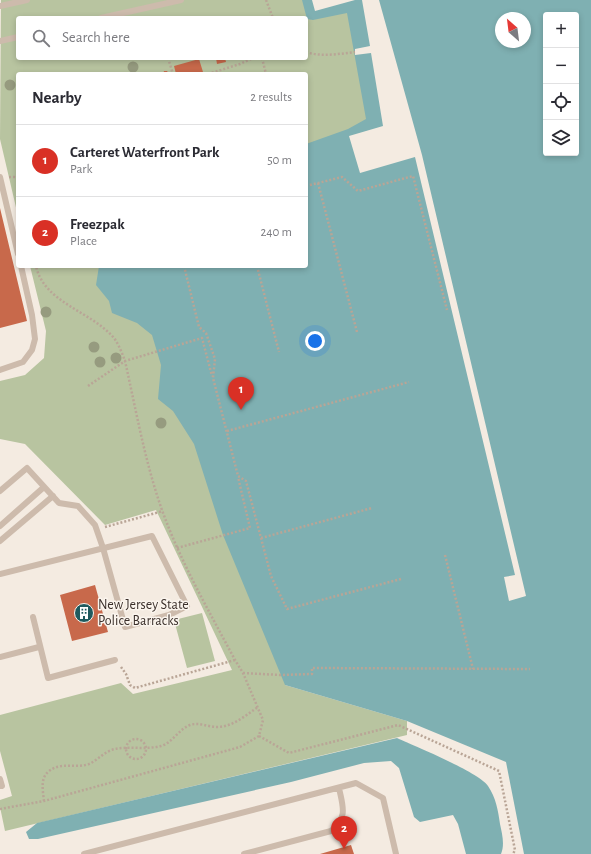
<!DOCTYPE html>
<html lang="en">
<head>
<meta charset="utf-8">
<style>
  body { margin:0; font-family:"Alegreya Sans",sans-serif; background:#f7f7f7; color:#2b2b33 }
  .controls { position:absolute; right:12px; top:12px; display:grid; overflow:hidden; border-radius:4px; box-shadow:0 2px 6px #0003 }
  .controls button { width:36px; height:36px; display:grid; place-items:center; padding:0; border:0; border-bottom:1px solid #e1e1e2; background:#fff; color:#2b2b33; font:20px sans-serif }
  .compass { position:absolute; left:495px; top:12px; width:36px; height:36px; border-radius:50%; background:#fff; box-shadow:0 2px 6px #0003; rotate:332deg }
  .you { position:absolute; left:315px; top:341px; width:14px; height:14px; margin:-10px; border:3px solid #fff; border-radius:50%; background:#1a73e8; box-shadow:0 0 0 6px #1a73e833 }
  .badge { display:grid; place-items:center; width:26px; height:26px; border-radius:50%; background:#d93025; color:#fff; font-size:13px; font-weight:700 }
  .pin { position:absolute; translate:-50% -33px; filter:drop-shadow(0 1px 2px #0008) }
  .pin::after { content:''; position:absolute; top:21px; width:14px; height:12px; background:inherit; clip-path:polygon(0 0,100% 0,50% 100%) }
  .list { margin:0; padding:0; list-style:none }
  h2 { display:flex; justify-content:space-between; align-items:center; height:52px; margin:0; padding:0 16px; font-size:17px }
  h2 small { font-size:13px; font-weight:400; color:#7c7c81 }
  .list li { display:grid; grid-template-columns:26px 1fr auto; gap:12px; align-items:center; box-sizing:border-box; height:72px; padding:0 16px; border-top:1px solid #e1e1e2 }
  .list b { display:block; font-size:15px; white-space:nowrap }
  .list p { margin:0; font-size:13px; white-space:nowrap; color:#7c7c81 }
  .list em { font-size:13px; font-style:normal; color:#7c7c81 }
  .icon { flex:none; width:22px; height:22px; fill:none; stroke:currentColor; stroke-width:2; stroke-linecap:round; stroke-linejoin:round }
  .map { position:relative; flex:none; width:591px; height:854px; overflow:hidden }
  .search { position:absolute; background:#fff; box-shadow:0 2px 6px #0003; left:16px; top:16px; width:292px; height:44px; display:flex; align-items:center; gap:10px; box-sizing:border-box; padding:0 14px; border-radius:4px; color:#7c7c81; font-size:15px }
  .panel { position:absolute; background:#fff; box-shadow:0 2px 6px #0003; left:16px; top:72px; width:292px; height:196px; border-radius:4px }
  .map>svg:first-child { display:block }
</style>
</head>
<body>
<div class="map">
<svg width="591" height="854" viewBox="0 0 591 854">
  <rect width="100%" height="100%" fill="#f4ebe1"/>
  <path fill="#b8c4a0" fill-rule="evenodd" d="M1 0H379L386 26 285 685 407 721V735L5 831 0 807V800L12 796 0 751V715L121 683 133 694 232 670 156 510 105 525 25 444 0 439V381L25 375 44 358 46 331 30 266H306V74H18V216L0 139ZM18 18H306V58H18Z
    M202 613 215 661 187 668 174 620Z"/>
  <path fill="#7fb0b2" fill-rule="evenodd" d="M302 0H591V854H524L506 762 407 721 285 685 223 535 194 444 173 411 158 399 161 365 152 335 137 323 112 313 109 301 96 285 99 266H306V144L348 129 366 119 347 13 313 20 307 19ZM546 15H576V153H546ZM501 18H525V42H501Z
    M397 738C415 746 480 773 488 786 496 798 498 810 500 824 502 834 505 844 501 854H466L458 824 453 815 420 822 414 817 399 768 391 761 364 763 291 782 38 839H29L26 832 37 823Z"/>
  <path fill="#f4ebe1" d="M312 0H355L315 11Z
    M362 0H379L422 155 526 596 509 601 504 577 515 575 415 157 360 173 349 136 383 126 371 53 355 55V49L370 46Z"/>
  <path fill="#c8694b" d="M216 58H225L226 62 217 64Z
    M199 59 203 72 195 74H176L174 66Z
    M164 71H167L169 74H163Z
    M0 208 27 321 0 328Z
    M95 585 108 632 72 641 60 595Z
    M351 845 354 854H320Z"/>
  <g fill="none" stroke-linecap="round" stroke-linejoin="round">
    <path stroke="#b9a596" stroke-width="2.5" stroke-dasharray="2 2" stroke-linecap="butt" d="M266 0 273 18
      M306 52C321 57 339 54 355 52
      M168 58 173 74
      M262 58 266 74
      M208 74 240 64 253 58
      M17 176 18 183
      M9 177H17
      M318 183 357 332
      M306 186 342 177 358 191 413 176 447 310
      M184 266 199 327 206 333 215 359 213 378 238 476 246 481 271 576 287 609 401 579
      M257 266 279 352
      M88 386 125 361 202 338 212 376
      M227 431 409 382
      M105 527 163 511
      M261 538 372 508
      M177 548 250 528 238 477
      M445 555 473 669
      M121 667 126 674 130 685 135 688 235 660
      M243 673 280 675 312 674V668L530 669
      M259 736 289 753 398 725 499 771 515 850 513 854
      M126 749a10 10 0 1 1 20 0a10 10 0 1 1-20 0Z
      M44 801C43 791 40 779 48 772 60 761 75 769 89 764 98 760 105 751 115 749 129 746 146 750 161 746 172 743 179 729 190 725 199 722 208 727 217 727 233 727 246 715 258 707
      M0 809 44 801 240 747 259 736 263 720 243 673 235 660C209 611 181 563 162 510 145 462 136 410 125 361 122 353 119 345 114 338 91 311 44 303 36 266"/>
    <path stroke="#cdbbac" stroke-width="6" d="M0 6 27 0
      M101 18 181 0
      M0 41 18 37
      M0 177 18 254
      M0 370 23 362 32 350 35 339 32 315 21 266
      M0 491 27 468 59 503 78 506 95 525 103 548 125 627 169 615 187 606 152 536 0 574
      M0 526 44 487
      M0 541 53 496
      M33 617 48 678 115 660
      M0 657 39 647
      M0 779 2 786H0
      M84 854 356 783 383 798 396 854
      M244 854 331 831C348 817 343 807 339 788"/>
  </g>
  <g fill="#969b7f">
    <circle cx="133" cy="67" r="5.5"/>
    <circle cx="10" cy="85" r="5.5"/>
    <circle cx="46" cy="312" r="5.5"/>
    <circle cx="94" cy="347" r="5.5"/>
    <circle cx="116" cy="358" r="5.5"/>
    <circle cx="100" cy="362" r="5.5"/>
    <circle cx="161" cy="423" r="5.5"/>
  </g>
  <defs>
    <symbol id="building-disc" viewBox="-11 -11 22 22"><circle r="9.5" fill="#1f5a5e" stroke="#fbf5ee"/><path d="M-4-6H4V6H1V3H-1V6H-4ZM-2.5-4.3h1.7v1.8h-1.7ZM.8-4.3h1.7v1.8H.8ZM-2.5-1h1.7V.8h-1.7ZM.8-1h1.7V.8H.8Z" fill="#fff"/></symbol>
  </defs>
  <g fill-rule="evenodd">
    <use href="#building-disc" x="73" y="602" width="22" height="22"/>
  </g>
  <g text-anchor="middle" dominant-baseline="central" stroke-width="3" stroke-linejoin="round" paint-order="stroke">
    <g font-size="14" fill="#3b302b" stroke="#fbf5ee" text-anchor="start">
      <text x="98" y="605">New Jersey State<tspan x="98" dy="16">Police Barracks</tspan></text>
    </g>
  </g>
</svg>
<div class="controls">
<button>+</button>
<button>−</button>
<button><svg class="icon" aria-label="locate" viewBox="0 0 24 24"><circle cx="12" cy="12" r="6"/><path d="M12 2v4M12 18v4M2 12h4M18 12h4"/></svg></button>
<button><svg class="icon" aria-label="layers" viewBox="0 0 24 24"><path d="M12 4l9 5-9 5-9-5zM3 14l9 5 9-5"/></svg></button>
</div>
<svg class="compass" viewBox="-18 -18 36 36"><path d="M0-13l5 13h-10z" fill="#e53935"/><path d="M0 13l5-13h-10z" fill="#7c7c81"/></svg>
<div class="you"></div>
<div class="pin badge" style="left:241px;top:410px">1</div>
<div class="pin badge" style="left:344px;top:849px">2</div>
<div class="search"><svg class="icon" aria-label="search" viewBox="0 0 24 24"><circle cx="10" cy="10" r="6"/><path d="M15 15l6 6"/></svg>Search here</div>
<section class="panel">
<h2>Nearby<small>2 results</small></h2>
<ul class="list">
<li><span class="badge">1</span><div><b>Carteret Waterfront Park</b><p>Park</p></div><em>50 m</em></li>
<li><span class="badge">2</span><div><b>Freezpak</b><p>Place</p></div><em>240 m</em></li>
</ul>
</section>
</div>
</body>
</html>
